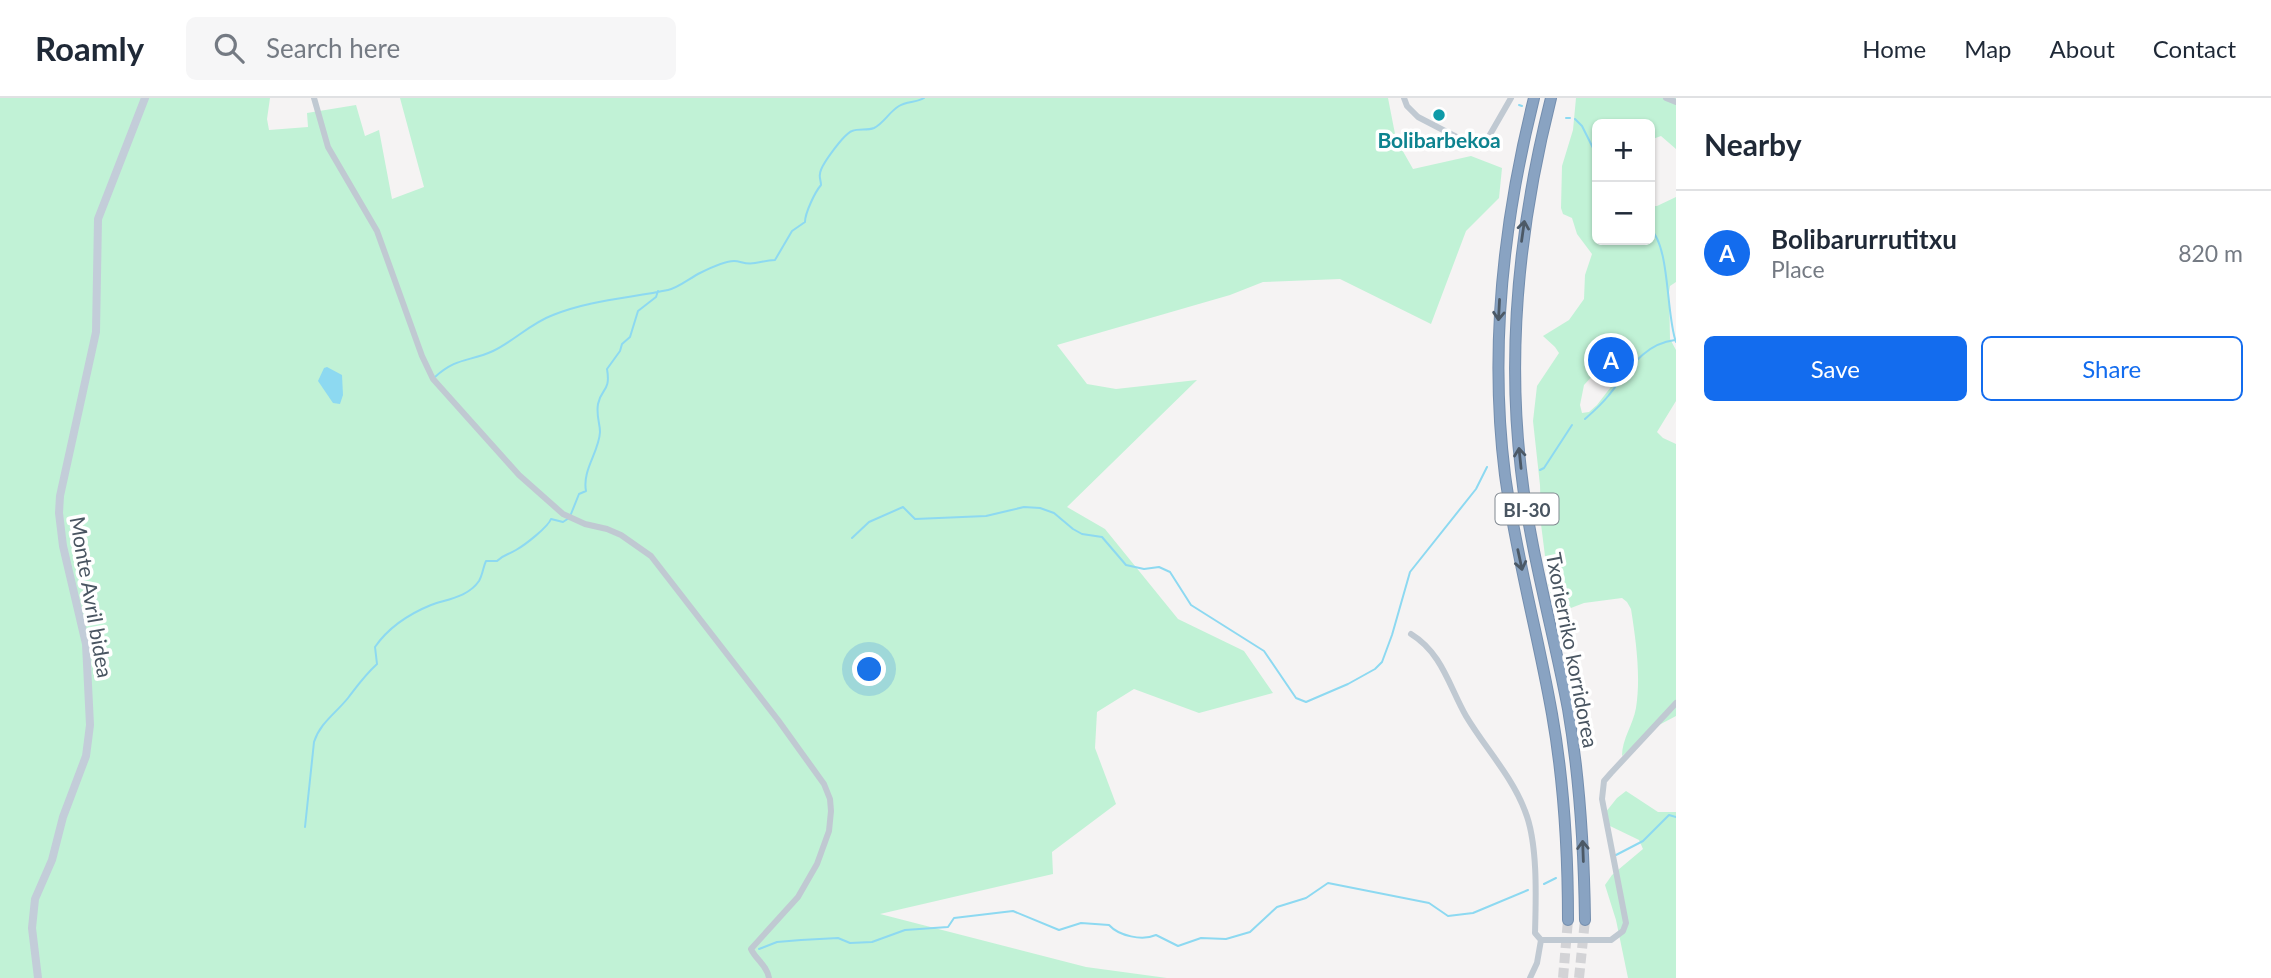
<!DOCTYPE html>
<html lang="en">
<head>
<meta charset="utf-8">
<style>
  body { margin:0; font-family:Lato,sans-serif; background:#f6f6f7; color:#1f2937 }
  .controls { position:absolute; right:21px; top:21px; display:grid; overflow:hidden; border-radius:10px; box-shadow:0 2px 5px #0004 }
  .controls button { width:63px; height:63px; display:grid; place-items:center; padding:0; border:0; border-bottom:2px solid #e0e1e3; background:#fff; color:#1f2937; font:35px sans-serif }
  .you { position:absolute; left:870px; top:572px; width:24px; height:24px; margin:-18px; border:5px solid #fff; border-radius:50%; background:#1a73e8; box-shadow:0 0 0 10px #1a73e833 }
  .badge { display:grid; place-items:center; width:46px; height:46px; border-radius:50%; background:#136cee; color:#fff; font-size:23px; font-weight:700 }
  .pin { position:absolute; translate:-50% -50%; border:4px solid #fff; box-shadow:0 2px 7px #0006 }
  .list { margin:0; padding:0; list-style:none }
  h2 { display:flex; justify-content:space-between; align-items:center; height:91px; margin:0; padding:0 28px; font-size:30px }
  h2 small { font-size:23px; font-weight:400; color:#747a83 }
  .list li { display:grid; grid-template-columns:46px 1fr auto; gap:21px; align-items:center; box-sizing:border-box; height:126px; padding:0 28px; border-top:2px solid #e0e1e3 }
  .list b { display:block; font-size:26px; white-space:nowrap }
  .list p { margin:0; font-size:23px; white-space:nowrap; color:#747a83 }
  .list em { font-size:23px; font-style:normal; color:#747a83 }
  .actions { display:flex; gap:14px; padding:21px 28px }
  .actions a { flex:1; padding:16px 0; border:2px solid #136cee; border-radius:10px; text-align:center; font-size:24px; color:#136cee }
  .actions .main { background:#136cee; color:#fff }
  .icon { flex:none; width:38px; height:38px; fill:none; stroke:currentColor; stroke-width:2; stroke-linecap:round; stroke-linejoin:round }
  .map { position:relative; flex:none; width:1676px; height:880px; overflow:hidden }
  header { display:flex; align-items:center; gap:42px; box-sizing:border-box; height:98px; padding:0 35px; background:#fff; border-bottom:2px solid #e0e1e3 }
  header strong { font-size:33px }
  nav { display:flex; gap:38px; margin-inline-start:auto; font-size:24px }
  .search { width:490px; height:63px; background:#f6f6f7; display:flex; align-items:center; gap:18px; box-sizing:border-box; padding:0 24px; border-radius:10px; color:#747a83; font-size:26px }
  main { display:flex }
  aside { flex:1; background:#fff }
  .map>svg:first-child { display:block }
</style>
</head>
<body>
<header>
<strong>Roamly</strong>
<div class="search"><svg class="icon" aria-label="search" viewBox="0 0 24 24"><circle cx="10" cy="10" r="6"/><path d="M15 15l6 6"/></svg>Search here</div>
<nav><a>Home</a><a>Map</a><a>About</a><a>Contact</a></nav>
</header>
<main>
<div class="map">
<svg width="1676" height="880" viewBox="0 0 1676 880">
  <rect width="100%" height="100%" fill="#f5f3f3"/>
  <path fill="#c1f2d6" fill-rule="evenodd" d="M0 0H270L267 21 269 32 308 29 307 15 356 7 365 38 379 32 392 101 424 89 400 0H1388L1396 41 1413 71 1471 58 1502 70 1499 100 1466 133 1431 226 1340 181 1263 184 1230 197 1057 247 1087 286 1116 291 1197 282 1067 409 1105 431 1178 521 1244 553 1273 595 1199 615 1134 591 1097 614 1095 650 1116 706 1052 754 1053 776 880 816 1086 869 1167 880H0Z
    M1576 0H1676V51L1661 38 1650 42V26H1597V142H1650V108H1657L1676 99V184L1670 188 1669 194 1670 241 1676 252V303L1657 334 1663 340 1676 346V618L1659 627 1622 658C1622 641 1633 627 1636 610 1641 578 1636 543 1631 511L1627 504 1622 500 1584 505 1563 513 1554 508 1549 490 1541 426 1540 387 1533 323 1537 288 1559 255 1555 249 1543 238 1569 222 1584 201 1585 177 1592 156 1577 136 1572 120 1563 116 1561 110 1562 68 1573 32ZM1616 241 1633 249 1637 255 1597 307 1589 314 1582 315 1580 307 1584 287 1596 274 1608 250Z
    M1626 693 1658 714H1676V880H1628L1616 822 1605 787 1612 777 1643 751 1639 742 1610 728 1605 715 1617 700Z"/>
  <path fill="#8dd9f1" d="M327 269 342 277 343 297 340 306 333 305 318 283 324 270Z"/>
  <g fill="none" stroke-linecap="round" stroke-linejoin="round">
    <path stroke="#8dd9f1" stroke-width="2" d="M1519 7 1522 8
      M1566 20H1570
      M1575 21 1582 28 1597 58
      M1650 131C1670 147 1666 217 1676 244
      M435 279C457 259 469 264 493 253 514 243 531 225 553 217 590 202 630 200 668 192 678 190 690 180 700 175 708 171 726 163 734 163 741 163 745 167 755 165 762 164 767 162 775 162L792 133 805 124C805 115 815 94 821 87 821 83 819 79 820 76 820 68 844 36 852 33 859 30 867 33 874 30 884 25 889 14 899 8 907 3 916 5 924 0
      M1585 321C1593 314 1602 306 1609 297 1628 274 1642 246 1675 242
      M1540 372 1544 370 1572 327
      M571 416 579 396 586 393C582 372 599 354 600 334 600 325 596 318 598 306 601 290 611 294 607 271L620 253 622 246 630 239 638 213 656 199 658 193
      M852 440 869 424 903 409 915 421 986 418 1024 409 1040 410 1054 415 1073 431 1082 436 1102 439 1126 467 1144 471 1159 469 1170 474 1191 507 1264 553 1296 600 1306 604 1348 586 1375 571 1382 564 1392 537 1410 474 1476 391 1487 369
      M305 729 314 644C320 625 336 615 348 600 358 587 364 578 377 566L375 549C388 530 409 516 431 507 448 501 468 499 479 483 483 476 483 469 486 463H497C504 456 508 457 516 452 525 447 548 429 551 421L563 424 569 420
      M1616 757 1643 743 1669 717 1676 719
      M1544 786 1556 780
      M759 851 777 844 801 842 838 840 850 845 872 844 905 832 948 829 954 820 1013 813 1059 832 1081 825 1109 827C1119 838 1142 843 1156 837L1178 848 1201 840 1226 841 1250 834 1277 809 1306 800 1328 785 1429 805 1448 818 1473 815 1528 792"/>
    <path stroke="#d3d3d6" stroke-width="10" stroke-dasharray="10 5" stroke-linecap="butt" d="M1563 880 1568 822
      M1579 880 1585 822"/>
    <defs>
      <path id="highway" d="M1534 0C1503 124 1489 250 1505 377 1516 458 1538 536 1552 616 1564 684 1568 753 1568 822
        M1551 0C1520 123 1506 246 1521 372 1530 453 1553 531 1568 611 1580 681 1584 751 1585 822"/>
    </defs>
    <use href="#highway" stroke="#748eae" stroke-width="12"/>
    <path stroke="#c0c9d2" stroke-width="6" d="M314 0 328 49 377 133 422 258 433 281 519 377 563 416 585 426 607 431 621 437 651 458 778 622 824 686 830 701 831 713 829 733 817 766 798 799 751 851C756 862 767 867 769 880
      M1404 0 1407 8 1418 19 1472 47H1484L1511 0
      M1666 0 1676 4
      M1411 536C1442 555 1449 588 1466 618 1485 650 1512 678 1525 713 1538 745 1536 800 1535 835L1541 842 1537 865 1530 880
      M1541 842H1611L1623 833 1626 825 1602 701 1604 683 1611 675 1676 605"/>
    <path stroke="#c3cdd9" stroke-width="8" d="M38 880 32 830 35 801 52 762 63 719 86 658 90 627 86 546 63 448 59 415 60 398 96 234 98 121 145 0"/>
    <use href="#highway" stroke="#89a3c2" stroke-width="10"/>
  </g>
  <defs><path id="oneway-shaft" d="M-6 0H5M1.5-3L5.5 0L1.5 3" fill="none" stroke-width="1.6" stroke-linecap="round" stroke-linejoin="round" transform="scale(1.75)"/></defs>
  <g stroke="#4c5966">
    <use href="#oneway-shaft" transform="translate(1523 133) rotate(-82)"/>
    <use href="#oneway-shaft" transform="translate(1499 212) rotate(93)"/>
    <use href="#oneway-shaft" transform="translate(1520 360) rotate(-96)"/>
    <use href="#oneway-shaft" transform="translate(1520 462) rotate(78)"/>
    <use href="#oneway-shaft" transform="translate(1583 753) rotate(-92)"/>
  </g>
  <circle fill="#0f9aa8" stroke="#fff" stroke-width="2.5" cx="1439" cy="17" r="7"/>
  <g text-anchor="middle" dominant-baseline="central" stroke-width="7" stroke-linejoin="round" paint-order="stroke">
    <rect fill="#fff" stroke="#808890" stroke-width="2" x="1495.5" y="395.5" width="63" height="31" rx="5"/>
    <g font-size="19" font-weight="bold" fill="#495561">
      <text x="1527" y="411">BI-30</text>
    </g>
    <g font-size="21" font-weight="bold" fill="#0d838f" stroke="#fff">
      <text x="1439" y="41">Bolibarbekoa</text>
    </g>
    <g font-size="21" fill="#495561" stroke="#fff">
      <text transform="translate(92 499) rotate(80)">Monte Avril bidea</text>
      <text transform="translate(1573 552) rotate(79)">Txorierriko korridorea</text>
    </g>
  </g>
</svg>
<div class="controls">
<button>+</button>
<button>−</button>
</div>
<div class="you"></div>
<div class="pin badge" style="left:1611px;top:262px">A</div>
</div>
<aside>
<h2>Nearby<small></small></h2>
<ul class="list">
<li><span class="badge">A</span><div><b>Bolibarurrutitxu</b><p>Place</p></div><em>820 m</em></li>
</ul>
<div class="actions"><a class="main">Save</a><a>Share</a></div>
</aside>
</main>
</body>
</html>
